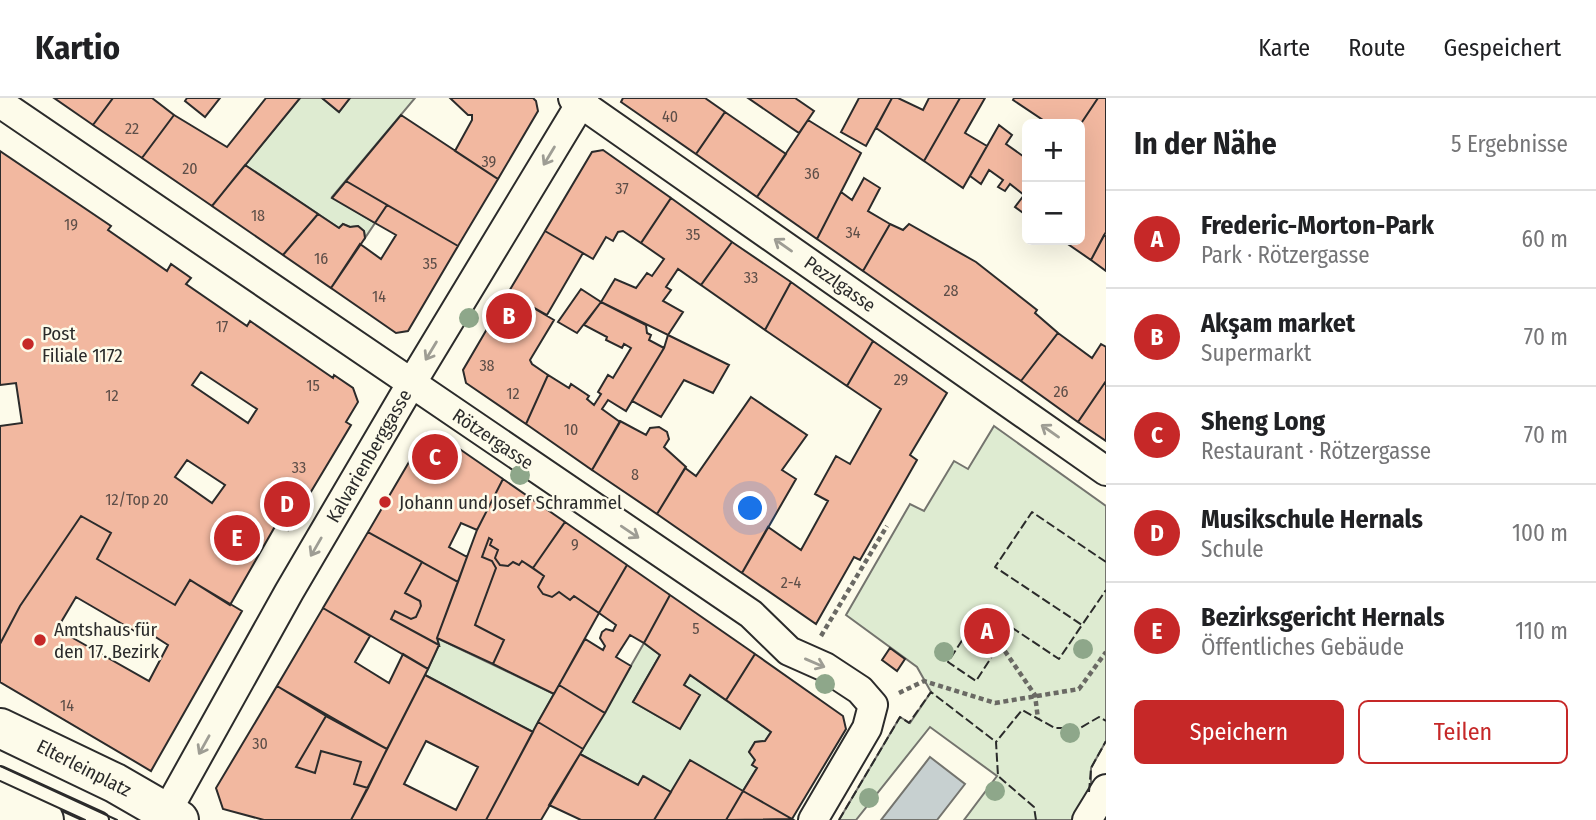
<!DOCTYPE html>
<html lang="de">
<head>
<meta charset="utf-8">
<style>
  body { margin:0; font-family:"Fira Sans Condensed",sans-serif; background:#f6f6f6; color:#202124 }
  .controls { position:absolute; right:21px; top:21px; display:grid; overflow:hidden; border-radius:10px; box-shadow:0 7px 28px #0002 }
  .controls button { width:63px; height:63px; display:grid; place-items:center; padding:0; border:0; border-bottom:2px solid #e0e0e0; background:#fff; color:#202124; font:35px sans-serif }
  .you { position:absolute; left:751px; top:411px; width:24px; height:24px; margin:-18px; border:5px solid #fff; border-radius:50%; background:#1a73e8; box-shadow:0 0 0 10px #1a73e833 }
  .badge { display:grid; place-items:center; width:46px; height:46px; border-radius:50%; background:#c62828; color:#fff; font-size:23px; font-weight:700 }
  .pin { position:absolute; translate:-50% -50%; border:4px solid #fff; box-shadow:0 2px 7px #0006 }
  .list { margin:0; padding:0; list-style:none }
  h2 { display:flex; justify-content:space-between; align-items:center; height:91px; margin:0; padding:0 28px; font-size:30px }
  h2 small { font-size:23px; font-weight:400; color:#757577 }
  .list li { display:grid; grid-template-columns:46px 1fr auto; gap:21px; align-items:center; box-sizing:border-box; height:98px; padding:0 28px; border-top:2px solid #e0e0e0 }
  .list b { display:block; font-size:26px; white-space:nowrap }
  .list p { margin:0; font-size:23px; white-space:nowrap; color:#757577 }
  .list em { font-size:23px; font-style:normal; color:#757577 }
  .actions { display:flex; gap:14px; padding:21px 28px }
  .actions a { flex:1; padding:16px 0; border:2px solid #c62828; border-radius:10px; text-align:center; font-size:24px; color:#c62828 }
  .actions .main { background:#c62828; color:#fff }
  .map { position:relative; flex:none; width:1106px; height:722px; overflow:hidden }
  header { display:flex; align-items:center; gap:42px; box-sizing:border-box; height:98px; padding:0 35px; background:#fff; border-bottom:2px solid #e0e0e0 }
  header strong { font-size:33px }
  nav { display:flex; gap:38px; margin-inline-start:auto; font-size:24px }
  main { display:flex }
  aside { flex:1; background:#fff }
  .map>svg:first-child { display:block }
</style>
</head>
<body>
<header>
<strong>Kartio</strong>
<nav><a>Karte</a><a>Route</a><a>Gespeichert</a></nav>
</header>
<main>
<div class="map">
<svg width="1106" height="722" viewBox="0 0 1106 722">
  <rect width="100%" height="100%" fill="#fdfbea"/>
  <path fill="#deebd1" stroke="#74746e" stroke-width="2" d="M300 0H322L339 14 350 0H415L332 99 375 125 365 140 364 133 358 128 350 129 343 126 339 130 245 67Z
    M994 328 1106 408V643L1091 670V691L1072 722H964L997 678 930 629 856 722H839L900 619 910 625 931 594 917 569 846 517 910 406 924 413 954 363 968 371Z
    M437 540 554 596 533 634 425 577 439 547Z
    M644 545 660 557 633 604 680 631 699 598 684 587 690 577 771 634 765 643 755 644 749 654 755 662 752 667 757 670 743 693 671 694 644 678 638 687 580 656Z"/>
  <path fill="#c7d0d0" stroke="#74746e" stroke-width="2" d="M930 659 965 686 937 722H881Z"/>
  <path fill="#f2b8a0" stroke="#2b2b2b" stroke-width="2" fill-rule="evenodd" d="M54 0H113L93 27Z
    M113 0H152L174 17 142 60 93 27Z
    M187 0H220L205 19 185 3Z
    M266 0H300L212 108 142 60 174 17 227 49Z
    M322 0H350L339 14Z
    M450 0H533L536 3 538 13 498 81 455 53 472 22V17H468Z
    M623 0H705L725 14 696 56 621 4Z
    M748 0H795L814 13 799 35Z
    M859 0H892L866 48 841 34Z
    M892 0H898L923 12 929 0H960L924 63 876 30Z
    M960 0H985L965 35 987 48 963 90 924 63Z
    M1014 0H1098L1080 27 1049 26 1013 2Z
    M1098 0H1106V134L1091 162 1062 142H1080V27Z
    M725 14 786 56 757 99 696 56Z
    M401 17 498 81 458 148 346 83Z
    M808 22 861 55 817 141 757 99Z
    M999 27 1012 37 1006 46 1027 61 1026 117 1015 109 1024 97 1010 86 1005 93 998 89 1003 82 989 72 981 86 970 78Z
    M603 52 671 100 641 145 623 133 618 134 613 143 606 139 593 161 545 133 592 54Z
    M0 53 111 128 108 132 167 173 171 166 191 180 186 186 247 228 250 223 333 280 334 277 353 290 358 304 346 324 351 327 288 432 277 425 230 507 190 482 175 507 97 461 111 435 81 418 20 508 0 546V328L22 325 16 285 0 287ZM201 274 257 311 248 325 192 287ZM187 362 225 387 212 405 175 379Z
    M245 67 318 116 283 157 212 108Z
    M864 80 880 90 868 113 890 126 863 173 817 141 841 94 852 102Z
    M346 83 387 107 375 125 332 100Z
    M671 100 732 144 701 187 678 171 666 189 671 192 663 203 683 214 668 237 601 204 615 181 636 190 647 175 652 178 664 161 641 145Z
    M387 107 458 148 408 233 396 235 331 190 360 146 381 161 396 137 375 125Z
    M318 116 339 130 343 126 350 129 358 128 364 133 365 140 331 190 283 157Z
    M890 126 903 132 909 126 976 164 1037 212 1035 215 1058 235 1021 283 863 173Z
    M545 133 583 155 547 217 508 195Z
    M1104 137 1106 138V173L1091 162Z
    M732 144 791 184 765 232 701 187Z
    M791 184 873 243 847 288 765 232Z
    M581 191 601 204 577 235 558 224Z
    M508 195 554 222 530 262 532 266 548 277 526 326 466 285 463 272Z
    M601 204 646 227 647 235 651 237 649 242 664 250 626 313 608 302 602 311 620 324 592 372 526 326 548 277 569 290 571 286 589 298 587 301 594 307 601 296 598 294 608 277 613 280 631 250 624 246 622 250 606 242 607 239 584 227Z
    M1058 235 1092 260 1101 246 1106 249V283L1078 324 1021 283Z
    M668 237 729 267 713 295 684 282 661 319 632 303 664 250Z
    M873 243 947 295 910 357 917 362 860 462 854 459 816 526 742 475 768 429 801 452 828 403 815 396 836 358 850 366 881 311 847 288Z
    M1106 283V343L1078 324Z
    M751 299 807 337 782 372 796 381 742 475 657 416 685 370 696 378Z
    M620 323 646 337 650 330 659 329 667 334 669 341 664 349 686 369 657 416 592 372Z
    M435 334 503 381 477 432 461 425 449 449 467 459 458 484 368 434 426 335Z
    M503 381 565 424 533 470 522 463 519 467 513 464 508 468 500 467 495 460 498 452 490 447 492 442 489 440 482 459 492 463 496 470 475 527 504 542 493 566 437 540 477 432Z
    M81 418 111 435 97 461 175 507 190 482 242 513 151 673 0 584V546L20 508ZM76 499 143 538 146 533 168 547 149 583 57 531Z
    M565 424 627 467 599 515 574 498 570 502 559 494 552 499 543 496 538 489 544 478 533 470Z
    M368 434 422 464 405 495 420 503 421 508 416 519 411 521 395 513 391 521 439 547 428 571 323 510Z
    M489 440 492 442 490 447 498 452 495 460 500 467 508 468 513 464 519 467 522 463 544 478 538 489 543 496 552 499 559 494 570 502 574 498 599 515 554 596 493 566 504 542 475 527 496 470 492 463 482 459Z
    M422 464 458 484 437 540 439 547 391 521 395 513 411 521 416 519 421 508 420 503 405 495Z
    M627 467 670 497 644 545 630 537 616 559 631 568 605 615 559 587 585 541 603 552 605 548 600 540 602 534 606 531 613 533 616 527 599 515Z
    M670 497 755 556 726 602 690 577 684 587 700 597 680 631 633 604 660 557 644 545Z
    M323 510 370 538 355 564 389 585 403 556 428 571 387 651 277 588Z
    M890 550 905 561 897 573 882 562Z
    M755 556 843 618 846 631 792 721 743 693 757 670 752 667 755 662 749 654 755 644 765 643 771 634 726 602Z
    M425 577 533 634 486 722H351ZM426 643 478 669 456 712 404 686Z
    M559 587 605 615 583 651 538 624Z
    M277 588 326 618 296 669 315 675 321 653 361 664 354 686 368 690 351 722H264L223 711 216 690Z
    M326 618 387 651 368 690 354 686 361 664 321 653 315 675 296 669Z
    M538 624 583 651 541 722H486Z
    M580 656 638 687 643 678 671 694 654 722H581L549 707Z
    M690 662 743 693 726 722H654Z
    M743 693 792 721 726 722Z"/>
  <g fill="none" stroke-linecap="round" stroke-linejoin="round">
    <defs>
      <path id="lane" d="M0 676 101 722"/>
      <path id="street" d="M573 0 1106 373
        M0 5 751 516 789 553 825 569 860 592 873 607 867 630 813 722
        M162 722 289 494 411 286 584 0
        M1087 722 1106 691"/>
      <path id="secondary" d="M0 630 115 685 179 722
        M0 701 44 722"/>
    </defs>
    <use href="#lane" stroke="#2b2b2b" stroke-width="18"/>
    <use href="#street" stroke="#2b2b2b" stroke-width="32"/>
    <use href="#secondary" stroke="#2b2b2b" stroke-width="42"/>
    <path stroke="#6a6964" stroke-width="4.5" stroke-dasharray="5 3.5" stroke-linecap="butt" d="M821 538 887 428
      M1000 546 1035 597 1038 621
      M899 595 924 583 995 605 1079 591 1106 554"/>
    <use href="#lane" stroke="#fdfbea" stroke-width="14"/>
    <use href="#street" stroke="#fdfbea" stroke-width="28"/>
    <use href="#secondary" stroke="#fdfbea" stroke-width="38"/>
    <path stroke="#2b2b2b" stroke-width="2" d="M0 668 117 722
      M0 683 85 722"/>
    <path stroke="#2b2b2b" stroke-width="2" stroke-dasharray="9 3.5" stroke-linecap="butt" d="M1106 464 1032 414 995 469 1082 527 1106 492
      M1006 537 978 518 948 564 976 583 1011 529 1059 561 1082 527
      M1089 694 1091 670 1106 643
      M839 722 900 619 909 625 931 594 996 644
      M1036 722 1034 709 998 678 996 644 1022 612 1055 630H1080L1099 619 1106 623"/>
  </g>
  <g fill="#8ea78a">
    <circle cx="469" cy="220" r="10"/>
    <circle cx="520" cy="377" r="10"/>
    <circle cx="1083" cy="551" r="10"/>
    <circle cx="944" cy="554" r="10"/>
    <circle cx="825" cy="586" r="10"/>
    <circle cx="1070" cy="635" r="10"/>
    <circle cx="995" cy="693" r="10"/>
    <circle cx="869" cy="700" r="10"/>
  </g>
  <defs><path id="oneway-shaft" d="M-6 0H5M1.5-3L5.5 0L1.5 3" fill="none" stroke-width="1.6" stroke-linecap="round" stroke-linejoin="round" transform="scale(1.75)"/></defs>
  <g stroke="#9e9d94">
    <use href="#oneway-shaft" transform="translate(549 58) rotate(121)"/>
    <use href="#oneway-shaft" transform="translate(783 147) rotate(-145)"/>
    <use href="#oneway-shaft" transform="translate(431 253) rotate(121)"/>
    <use href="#oneway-shaft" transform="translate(1050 333) rotate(-145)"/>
    <use href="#oneway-shaft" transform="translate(630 434) rotate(34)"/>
    <use href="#oneway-shaft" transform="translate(316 449) rotate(120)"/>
    <use href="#oneway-shaft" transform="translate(815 565) rotate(23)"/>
    <use href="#oneway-shaft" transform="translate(204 647) rotate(119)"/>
  </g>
  <g fill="#c62828" stroke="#fdfbea" stroke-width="2.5">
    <circle cx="28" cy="246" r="7"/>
    <circle cx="385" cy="404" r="7"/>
    <circle cx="40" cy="542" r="7"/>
  </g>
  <g text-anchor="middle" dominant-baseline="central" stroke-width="5" stroke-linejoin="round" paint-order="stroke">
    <g font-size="16" fill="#5d4e48">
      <text x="670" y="18">40</text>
      <text x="132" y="30">22</text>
      <text x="489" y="63">39</text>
      <text x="190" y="70">20</text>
      <text x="812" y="75">36</text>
      <text x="622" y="90">37</text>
      <text x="258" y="117">18</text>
      <text x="71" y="126">19</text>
      <text x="853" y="134">34</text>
      <text x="693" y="136">35</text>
      <text x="321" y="160">16</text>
      <text x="430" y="165">35</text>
      <text x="751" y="179">33</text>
      <text x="951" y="192">28</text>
      <text x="379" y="198">14</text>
      <text x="222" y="228">17</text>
      <text x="487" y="267">38</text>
      <text x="901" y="281">29</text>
      <text x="313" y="287">15</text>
      <text x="1061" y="293">26</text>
      <text x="513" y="295">12</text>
      <text x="112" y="297">12</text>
      <text x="571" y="331">10</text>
      <text x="299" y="369">33</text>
      <text x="635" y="376">8</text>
      <text x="137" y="401">12/Top 20</text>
      <text x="575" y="446">9</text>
      <text x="791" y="484">2-4</text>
      <text x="696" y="530">5</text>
      <text x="67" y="607">14</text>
      <text x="260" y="645">30</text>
    </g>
    <g font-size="19" fill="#2b2b2b" stroke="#fdfbea">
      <text transform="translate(840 186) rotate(35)">Pezzlgasse</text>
      <text transform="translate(493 341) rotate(34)">Rötzergasse</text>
      <text transform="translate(369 358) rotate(-60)">Kalvarienberggasse</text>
      <text transform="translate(84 670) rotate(27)">Elterleinplatz</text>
    </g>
    <g font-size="19" fill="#2b2b2b" stroke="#fdfbea" text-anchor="start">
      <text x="42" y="235">Post<tspan x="42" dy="22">Filiale 1172</tspan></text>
      <text x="399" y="404">Johann und Josef Schrammel</text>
      <text x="54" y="531">Amtshaus für<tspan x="54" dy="22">den 17. Bezirk</tspan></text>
    </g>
  </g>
</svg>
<div class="controls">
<button>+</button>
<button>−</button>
</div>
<div class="you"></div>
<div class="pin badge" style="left:987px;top:533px">A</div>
<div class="pin badge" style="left:509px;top:218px">B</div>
<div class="pin badge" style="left:435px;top:359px">C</div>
<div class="pin badge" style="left:287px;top:406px">D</div>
<div class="pin badge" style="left:237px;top:440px">E</div>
</div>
<aside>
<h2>In der Nähe<small>5 Ergebnisse</small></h2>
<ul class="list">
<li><span class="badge">A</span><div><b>Frederic-Morton-Park</b><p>Park · Rötzergasse</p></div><em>60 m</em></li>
<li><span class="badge">B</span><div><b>Akşam market</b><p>Supermarkt</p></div><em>70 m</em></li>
<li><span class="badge">C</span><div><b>Sheng Long</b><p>Restaurant · Rötzergasse</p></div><em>70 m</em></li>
<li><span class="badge">D</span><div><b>Musikschule Hernals</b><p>Schule</p></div><em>100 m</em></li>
<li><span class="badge">E</span><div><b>Bezirksgericht Hernals</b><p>Öffentliches Gebäude</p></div><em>110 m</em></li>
</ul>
<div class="actions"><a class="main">Speichern</a><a>Teilen</a></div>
</aside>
</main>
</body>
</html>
